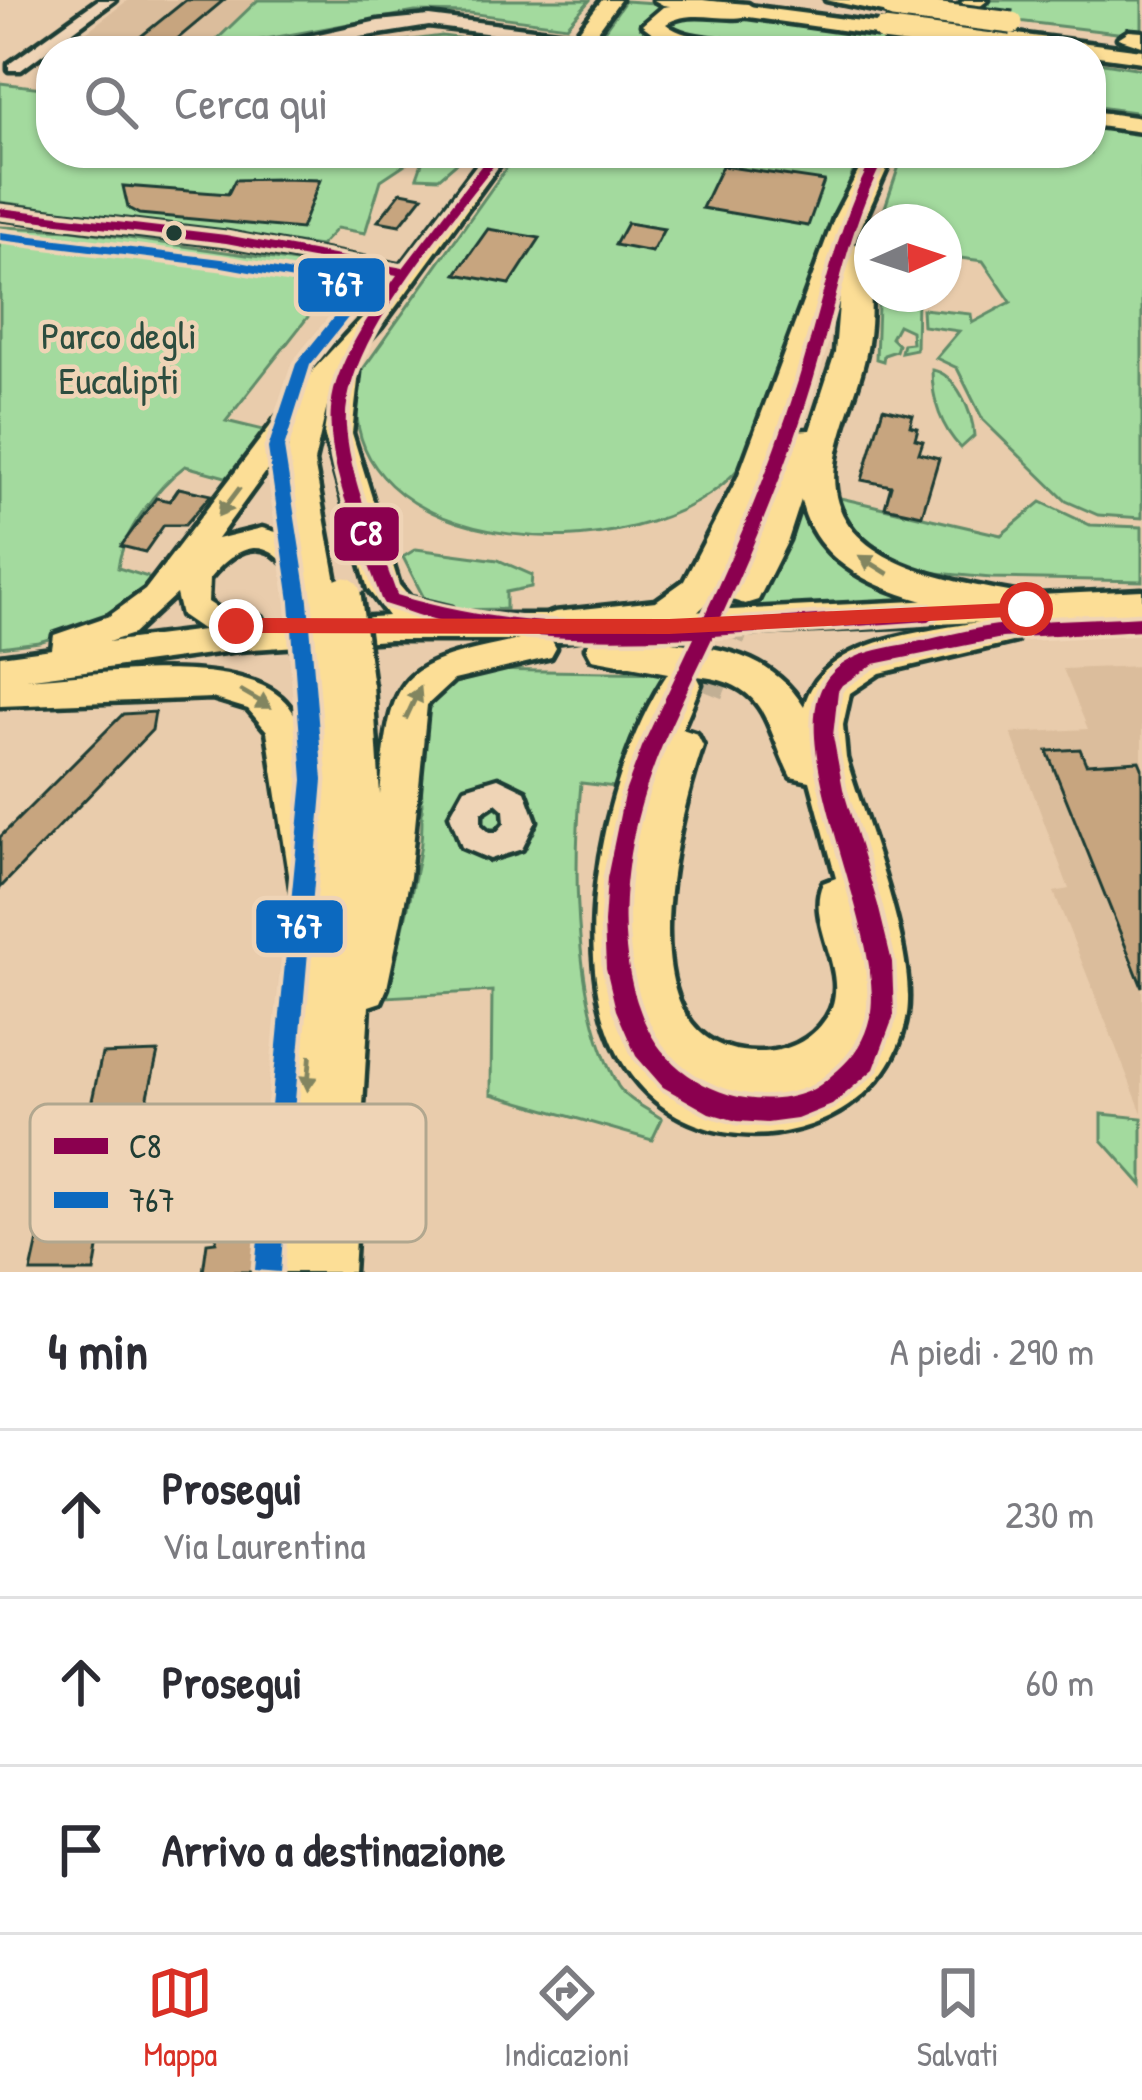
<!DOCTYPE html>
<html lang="it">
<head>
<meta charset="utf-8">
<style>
  body { margin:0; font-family:"Patrick Hand",sans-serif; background:#f7f7f7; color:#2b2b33 }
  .compass { position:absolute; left:854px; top:204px; width:108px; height:108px; border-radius:50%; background:#fff; box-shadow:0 3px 9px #0004; rotate:87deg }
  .stop { position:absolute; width:36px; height:36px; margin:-27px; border:9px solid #d93025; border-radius:50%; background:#fff }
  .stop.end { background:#d93025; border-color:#fff; box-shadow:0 3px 12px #0008 }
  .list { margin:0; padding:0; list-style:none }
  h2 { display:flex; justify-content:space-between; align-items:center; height:156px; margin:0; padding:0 48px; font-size:51px }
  h2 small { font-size:39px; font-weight:400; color:#7c7c81 }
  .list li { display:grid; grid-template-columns:78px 1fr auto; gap:36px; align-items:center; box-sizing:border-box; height:168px; padding:0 48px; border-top:3px solid #e1e1e2 }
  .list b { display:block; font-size:45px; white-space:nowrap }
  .list p { margin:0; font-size:39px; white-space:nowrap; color:#7c7c81 }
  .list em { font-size:39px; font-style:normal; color:#7c7c81 }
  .icon { flex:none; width:66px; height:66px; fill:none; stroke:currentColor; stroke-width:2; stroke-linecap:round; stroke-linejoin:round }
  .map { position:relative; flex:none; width:1142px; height:1272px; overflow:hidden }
  .search { position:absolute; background:#fff; box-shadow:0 3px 9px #0004; left:36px; right:36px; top:36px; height:132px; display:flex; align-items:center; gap:30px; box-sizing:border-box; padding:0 42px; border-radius:48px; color:#7c7c81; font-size:45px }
  .sheet { height:660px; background:#fff }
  nav { display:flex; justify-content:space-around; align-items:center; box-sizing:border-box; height:168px; border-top:3px solid #e1e1e2; background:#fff; font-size:33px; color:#7c7c81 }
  nav a { display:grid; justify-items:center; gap:6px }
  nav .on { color:#d93025 }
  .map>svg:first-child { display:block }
</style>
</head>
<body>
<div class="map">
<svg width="1142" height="1272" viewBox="0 0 1142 1272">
  <rect width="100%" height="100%" fill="#e9ccac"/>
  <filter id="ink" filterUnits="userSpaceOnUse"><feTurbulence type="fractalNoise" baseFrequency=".00833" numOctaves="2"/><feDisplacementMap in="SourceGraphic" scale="24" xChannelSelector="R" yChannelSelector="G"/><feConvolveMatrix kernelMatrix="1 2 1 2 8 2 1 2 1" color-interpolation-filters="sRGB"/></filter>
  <g filter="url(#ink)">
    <path fill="#dbbd9c" d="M128 0H258L205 48 61 51Z
      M1142 666V1113L1054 892 1069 889 1011 733 1088 729 1063 669Z"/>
    <path fill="#a3da9e" stroke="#618c69" stroke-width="3" d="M258 0H590L567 26 469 13 415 12 206 50Z
      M986 0H1142V36L976 16Z
      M625 1 684 5 663 10 648 21 649 31 663 41 718 51 601 35Z
      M702 10 932 41 928 51C856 51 726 63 663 33V17Z
      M442 36 547 50 330 51Z
      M1091 61 1142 69V113L1091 106Z
      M0 83 51 89V153H468L439 178 417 177 423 160 414 158 381 180 365 233 337 228 320 246 0 202Z
      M1091 122 1142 130V518L1098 515 1066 501 983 420 957 368 936 358 959 331 923 326 922 309 971 314 972 323 1011 302 983 261 944 256V222H880L899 166 908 153H1091Z
      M517 153H860L750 452C675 583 313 566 361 372Z
      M0 227 72 230 303 263 291 282 294 287 326 294 226 421 263 430 229 478 185 466C158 486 122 533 118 568L148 577 153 585 116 618 39 642 0 647Z
      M895 294 917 297 916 349 901 352 903 344 912 343 911 331 898 325 891 338 898 345 896 351 884 355 883 361 876 359 878 305 893 307Z
      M932 370C956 373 973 413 974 436L961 448C940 426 932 400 932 370Z
      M799 489 864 574 927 604 670 618 706 590 759 602Z
      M836 497 1001 535 1041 502 1090 525 1142 527V581L991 578 915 571 887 564 838 515Z
      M416 549 498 560 532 575 531 587 506 592V609L445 610 427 604 403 557Z
      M479 670 670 673 615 787 581 783C573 871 574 1007 618 1086 626 1099 649 1110 662 1119L652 1140 491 1094 492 991 386 997C397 948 412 899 420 850 428 802 409 733 439 692 449 678 464 675 479 670Z
      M1102 1114 1142 1118V1185L1102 1140Z"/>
    <path fill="#c7a57f" stroke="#1f3d34" stroke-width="3" d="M186 0H224L163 51 129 46Z
      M722 166 824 181 808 226 702 208Z
      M279 179 320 180 301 229 139 214 128 208 123 186 228 194 235 180Z
      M401 192 423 196 400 225 378 221Z
      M627 223 664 229 652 252 615 245Z
      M488 229 540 238 510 284 456 274Z
      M883 408 913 415 910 426 918 428 915 439 923 441 919 453 939 458 922 515 885 507 891 486 862 480Z
      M179 488 211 495 185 525H164L145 552 121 546 156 498 170 501Z
      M155 712 152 730 0 888V837L123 714Z
      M1080 749 1086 764 1139 761 1142 768V987L1047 751Z
      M158 1052 141 1127 136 1128 133 1141 125 1142 116 1216H108L106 1231H101L94 1272H31L43 1217 51 1216 64 1157 69 1156 73 1134 85 1133 102 1054Z
      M274 1179 261 1272H203L207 1243 216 1242 222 1191 243 1190 244 1181Z"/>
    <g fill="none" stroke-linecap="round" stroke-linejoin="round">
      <path stroke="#c1af94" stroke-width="39" stroke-dasharray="39 20" stroke-linecap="butt" d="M704 691 745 590"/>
      <defs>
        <path id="minor" d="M98 0H115L21 70H9V64Z
          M429 16 581 35 589 40 581 45 429 26 273 51H241L378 21Z
          M0 206 226 233 408 267 418 273 408 279 226 245 0 218Z
          M498 778 525 791 536 821 522 849 490 859 462 847 450 815 465 788ZM496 803 504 810 505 823 497 832H489L481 825V813Z"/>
        <path id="major" d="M602 0H620L594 36 653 45 663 51 586 47 583 51H563Z
          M654 0H703L883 24 892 30 883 36 663 5Z
          M826 0H875L902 8 893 14Z
          M1009 33 1142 50V62L1091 55V51L1002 43 999 39Z
          M486 153H508L381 327 348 364 359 372 352 433 399 585 410 598 452 608 455 615H577L589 618 593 627 589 636 551 639 556 648 551 657 454 680 427 705 410 877 387 988 381 1002 369 1006 353 1272H268L307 922 294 907 267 731 248 709 212 698 0 706V656L52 649 54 635 109 616 145 590 295 394 303 392 314 369 363 317ZM330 393 324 433 368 589 388 616 264 624 261 617 222 611 208 602 209 579C259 519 285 556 312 606H334L339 598 314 462ZM290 439 286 462 297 538 262 528 217 539ZM176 594 181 615 203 630 108 642 133 634ZM389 640H519C396 666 392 669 380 795L373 684 368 675 356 671 320 677 315 686 317 804C311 770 310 734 289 706 247 650 90 676 26 679L239 650Z
          M1142 590V614L628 639 616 636 612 627 616 618 628 615Z"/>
        <path id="highway" d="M964 0H988L966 17 955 10Z
          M710 1 748 4 759 11C734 28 695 5 666 24 691 44 729 33 752 51L673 48 642 25 663 7Z
          M1142 32V46L1118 38 1129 31Z
          M1091 111 1142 118V132L1091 125Z
          M868 153H894L854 243 868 251C870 282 873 312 868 343 862 382 843 418 836 458 817 564 950 581 1026 595L1040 599 1045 609 1040 619 1016 621 1021 631 1016 641 880 673 850 693 843 725 846 758C866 826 916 947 907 1014 889 1132 730 1173 648 1094 549 1000 602 772 668 673L592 659 586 648 593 637 555 642 541 637 536 627 541 617 555 612 656 601 684 581 738 477 835 216ZM841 280 835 353 810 430 792 431 787 439 752 540 726 590 732 600 745 604 758 600 788 540 801 500C819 585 925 603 997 618 934 633 823 633 804 707 763 639 685 647 615 635 641 632 673 632 694 615 750 574 816 352 841 280ZM697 676C769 684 764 724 791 777L810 781 836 878 823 883C804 923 854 975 827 1017 811 1042 785 1053 756 1052 618 1051 677 822 703 746L697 734 682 729 701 684Z"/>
      </defs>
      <use href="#minor" stroke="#1f3d34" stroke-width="9"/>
      <use href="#major" stroke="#1f3d34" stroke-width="9"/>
      <use href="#highway" stroke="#1f3d34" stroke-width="9"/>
      <use href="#minor" fill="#efd4b6" fill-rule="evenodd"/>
      <use href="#major" fill="#fcde96" fill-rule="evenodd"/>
      <use href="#highway" fill="#fcde96" fill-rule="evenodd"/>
      <defs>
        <path id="major-bridge-far1" d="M893 8 1012 23
          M883 30 1007 46"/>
        <path id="major-bridge" d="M344 594 356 684
          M323 598 332 686"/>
      </defs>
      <use href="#major-bridge-far1" stroke="#1f3d34" stroke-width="27" stroke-linecap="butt"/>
      <use href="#major-bridge" stroke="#1f3d34" stroke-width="42" stroke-linecap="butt"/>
      <use href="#major-bridge-far1" stroke="#fcde96" stroke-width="21"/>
      <use href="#major-bridge" stroke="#fcde96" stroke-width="33"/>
      <defs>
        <path id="bus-1" d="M491 153H503C454 220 340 342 346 427 351 486 378 540 397 595 496 626 598 627 701 623 738 544 772 464 798 381 822 304 836 225 875 153H887C848 225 836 304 813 381 788 464 755 543 719 622L929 607 938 614 929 621 713 636C691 683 667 729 650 777 623 853 611 952 647 1027 674 1084 749 1116 809 1091 820 1087 829 1077 838 1070 855 1055 865 1039 870 1017 888 932 772 731 832 673 854 651 887 648 916 642 945 636 976 627 1005 624 1051 619 1097 619 1142 616V630L1002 638 874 664 842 685 838 691 833 736 843 789 878 905 892 962 894 1015 874 1069 832 1105 797 1119 767 1123 737 1121 709 1113 663 1087 636 1056 616 1010 606 968 604 923 607 878 624 795 642 747 694 637C612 640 528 641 447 624 426 619 405 610 384 604L381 599C361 538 318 455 334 390 345 349 373 310 397 275L226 243 0 216V208L226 235 403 268Z"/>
        <path id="bus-2" d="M0 232 222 259 364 285 371 289 310 365 284 448 308 601 323 780 280 1272 255 1270 303 780 290 601 268 448 296 364 355 291 222 267 0 240Z"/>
      </defs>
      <use href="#bus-1" stroke="#efd4b6" stroke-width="9"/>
      <use href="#bus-2" stroke="#efd4b6" stroke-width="9"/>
      <use href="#bus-1" fill="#8b004f" fill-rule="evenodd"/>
      <use href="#bus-2" fill="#0c69bf" fill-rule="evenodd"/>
    </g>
    <defs><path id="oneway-solid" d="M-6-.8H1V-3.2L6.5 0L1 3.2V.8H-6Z" transform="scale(3)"/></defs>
    <g fill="#828560">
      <use href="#oneway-solid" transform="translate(229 502) rotate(127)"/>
      <use href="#oneway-solid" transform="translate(874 565) rotate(-148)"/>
      <use href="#oneway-solid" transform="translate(256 699) rotate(30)"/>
      <use href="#oneway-solid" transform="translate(413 703) rotate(-65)"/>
      <use href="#oneway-solid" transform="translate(309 1073) rotate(95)"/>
    </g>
  </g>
  <path fill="#d93025" d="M1026 602 1035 609 1026 616 669 634 236 633 226 626 236 618 669 619Z"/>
  <circle fill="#1f3d34" stroke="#efd4b6" stroke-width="4.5" cx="174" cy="233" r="10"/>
  <g text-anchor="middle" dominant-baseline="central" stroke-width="9" stroke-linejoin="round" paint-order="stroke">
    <g font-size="39" fill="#2c4d3f" stroke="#efd4b6">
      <text x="119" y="334">Parco degli<tspan x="119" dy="45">Eucalipti</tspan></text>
    </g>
  </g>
  <rect x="30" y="1104" width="396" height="138" rx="18" fill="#efd4b6" stroke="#b1a78f" stroke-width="3"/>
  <rect x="54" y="1138" width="54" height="16" fill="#8b004f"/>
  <rect x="54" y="1192" width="54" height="16" fill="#0c69bf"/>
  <g font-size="33" fill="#1f3d34">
    <text x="129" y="1158">C8</text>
    <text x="129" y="1212">767</text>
  </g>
  <g stroke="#efd4b6" stroke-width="4.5">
    <rect x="296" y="256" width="91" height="58" rx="12" fill="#0c69bf"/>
    <rect x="332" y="505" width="69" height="58" rx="12" fill="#8b004f"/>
    <rect x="254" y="898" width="91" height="57" rx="12" fill="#0c69bf"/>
  </g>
  <g font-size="33" text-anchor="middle" font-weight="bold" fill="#fff">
    <text x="341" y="296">767</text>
    <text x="366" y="545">C8</text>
    <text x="300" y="938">767</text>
  </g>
</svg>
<svg class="compass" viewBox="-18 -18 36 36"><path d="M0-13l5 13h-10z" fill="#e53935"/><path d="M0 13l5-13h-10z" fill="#7c7c81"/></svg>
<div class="stop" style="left:1026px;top:609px"></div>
<div class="stop end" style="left:236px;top:626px"></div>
<div class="search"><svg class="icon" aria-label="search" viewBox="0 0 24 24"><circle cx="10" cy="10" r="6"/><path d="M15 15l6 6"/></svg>Cerca qui</div>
</div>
<section class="sheet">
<h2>4 min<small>A piedi · 290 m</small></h2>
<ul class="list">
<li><svg class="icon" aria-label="ahead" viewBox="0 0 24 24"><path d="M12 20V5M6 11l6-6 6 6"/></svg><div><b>Prosegui</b><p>Via Laurentina</p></div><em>230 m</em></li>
<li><svg class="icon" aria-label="ahead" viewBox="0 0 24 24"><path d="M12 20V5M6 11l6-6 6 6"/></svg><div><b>Prosegui</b></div><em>60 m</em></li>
<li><svg class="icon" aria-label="arrive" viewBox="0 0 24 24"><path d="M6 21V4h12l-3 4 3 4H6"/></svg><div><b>Arrivo a destinazione</b></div></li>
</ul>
</section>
<nav>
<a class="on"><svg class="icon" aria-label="map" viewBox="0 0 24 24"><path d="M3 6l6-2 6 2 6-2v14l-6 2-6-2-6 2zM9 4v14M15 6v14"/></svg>Mappa</a>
<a><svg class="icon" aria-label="directions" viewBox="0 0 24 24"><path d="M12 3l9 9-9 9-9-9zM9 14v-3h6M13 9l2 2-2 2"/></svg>Indicazioni</a>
<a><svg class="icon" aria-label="saved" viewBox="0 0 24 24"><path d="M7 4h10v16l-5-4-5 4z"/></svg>Salvati</a>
</nav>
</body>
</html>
